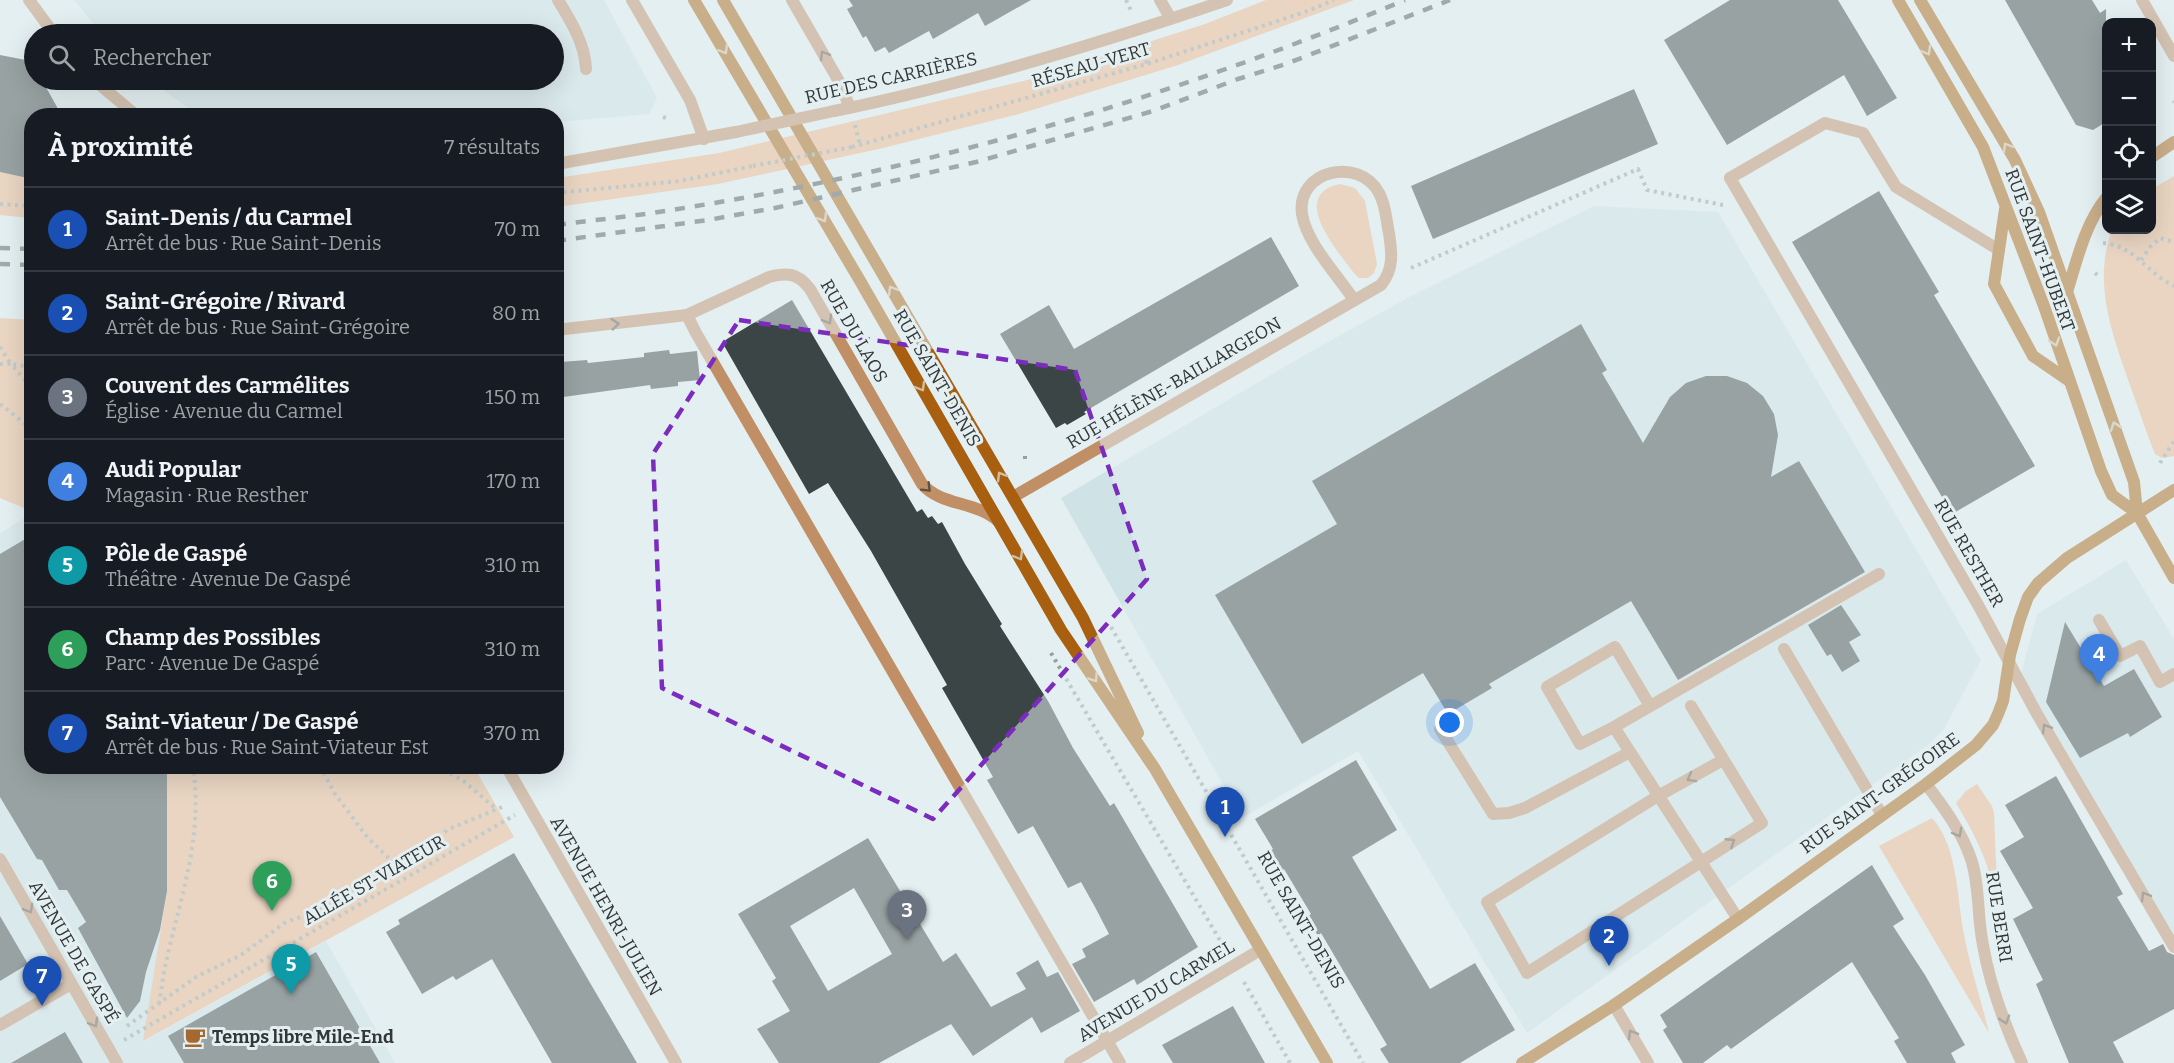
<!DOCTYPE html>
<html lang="fr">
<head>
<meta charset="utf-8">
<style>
  body { margin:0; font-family:Bitter,serif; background:#242831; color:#f1f3f6 }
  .controls { position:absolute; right:18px; top:18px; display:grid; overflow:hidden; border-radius:12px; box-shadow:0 6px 24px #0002 }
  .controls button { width:54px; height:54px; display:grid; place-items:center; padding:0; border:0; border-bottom:2px solid #363941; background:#171b24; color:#f1f3f6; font:30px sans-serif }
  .you { position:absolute; left:1450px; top:723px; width:21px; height:21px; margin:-15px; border:4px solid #fff; border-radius:50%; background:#1a73e8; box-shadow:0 0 0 9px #1a73e833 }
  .badge { display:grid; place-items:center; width:39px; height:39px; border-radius:50%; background:#8c9099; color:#fff; font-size:20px; font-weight:700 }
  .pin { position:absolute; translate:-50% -50px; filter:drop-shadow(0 2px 3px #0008) }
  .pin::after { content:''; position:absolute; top:32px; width:21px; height:18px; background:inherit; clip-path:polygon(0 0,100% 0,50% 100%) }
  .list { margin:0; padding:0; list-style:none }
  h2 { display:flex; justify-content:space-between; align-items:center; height:78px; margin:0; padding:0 24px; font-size:26px }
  h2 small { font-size:20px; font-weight:400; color:#9ea1a6 }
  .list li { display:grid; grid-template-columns:39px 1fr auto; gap:18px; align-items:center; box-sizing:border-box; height:84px; padding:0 24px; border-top:2px solid #363941 }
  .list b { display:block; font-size:22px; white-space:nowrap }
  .list p { margin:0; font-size:20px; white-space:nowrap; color:#9ea1a6 }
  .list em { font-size:20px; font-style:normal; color:#9ea1a6 }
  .icon { flex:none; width:33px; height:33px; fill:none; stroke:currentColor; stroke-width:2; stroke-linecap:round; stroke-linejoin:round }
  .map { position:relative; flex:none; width:2174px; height:1063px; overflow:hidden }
  .search { position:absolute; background:#171b24; box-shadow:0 6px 24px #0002; left:24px; top:24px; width:540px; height:66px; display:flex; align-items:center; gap:15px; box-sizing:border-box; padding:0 21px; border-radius:33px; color:#9ea1a6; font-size:22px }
  .panel { position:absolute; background:#171b24; box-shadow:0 6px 24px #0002; left:24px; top:108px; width:540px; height:666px; border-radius:24px }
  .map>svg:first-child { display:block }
</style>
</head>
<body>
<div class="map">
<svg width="2174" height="1063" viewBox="0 0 2174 1063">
  <rect width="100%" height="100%" fill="#e4eff1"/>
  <path fill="#cfe3e7" d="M74 0H604L657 98 649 114 557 122 556 116 198 115 149 80H554V34H102Z
    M1594 206 1718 212 1981 660 1944 729 1928 745 1527 1033 1358 751 1242 818 1061 498 1303 356 1411 296Z
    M31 514 32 766 167 767V891L144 1041 326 941 395 1063H0V533Z
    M2126 560 2174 639V935L2073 767 2021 674 2037 614Z"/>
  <path fill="#efb78a" d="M1266 0H1354L1178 65 1019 114 883 148 718 184 557 207V178L719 153 1036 78 1205 24Z
    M0 172 31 179V218L0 215Z
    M2174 176V456L2162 458 2155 454C2146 432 2139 410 2131 388 2113 336 2092 284 2112 230H2152V189Z
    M1340 184 1355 188 1365 201 1377 264 1374 273 1368 278H1359L1353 272C1338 251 1288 195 1340 184Z
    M0 318 31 320V511L0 498Z
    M167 767H474L514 837 143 1041 167 891Z
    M1977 784 1992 806 1994 813 1997 886 1993 887C1986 855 1972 830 1956 803L1966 791Z
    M1932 818C1957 845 1957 895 1963 929 1969 964 1981 999 1989 1033L1879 846Z"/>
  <path fill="#3c4546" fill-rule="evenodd" d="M849 0H1031L985 26 978 13 933 39 929 31 889 53 885 47 875 52 866 36 863 38 847 9 853 6Z
    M1730 0H1838L1897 98 1867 116 1844 75 1727 145 1664 40Z
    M2005 0H2092L2100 13 2106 9V122L2093 130 2076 125Z
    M0 55 31 61 34 67V80H42L62 116H32V179L0 172Z
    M1634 89 1658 144 1433 239 1411 186Z
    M1879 191 1939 292 1934 295 2035 466 1952 514 1792 242Z
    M1271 237 1299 286 1084 412 1086 414 1067 425 1065 423 1056 428 1000 334 1049 305 1074 349Z
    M792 300 917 512 922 509 928 518 932 516 938 524 942 522 965 564 1002 624 1000 626 1048 701 1073 748 1110 806 1114 803 1198 947 1137 985 1134 979 1094 1002 1072 964 1086 957 1082 949 1109 934 1095 907 1081 882 1068 888 1033 826 1018 834 987 780 993 777 942 688 947 685 871 551 828 483 809 494 722 342Z
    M1581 324 1607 370 1602 373 1643 443 1670 397 1686 383 1706 376H1727L1747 383 1763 396 1774 414 1778 435 1771 477 1799 461 1865 572 1678 680 1631 601 1489 684 1492 688 1448 714 1423 673 1302 744 1215 595 1337 524 1312 481Z
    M669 350 670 354 697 351 700 380 678 382V386L651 389 650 385 556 398V367H560L561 362 587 360 588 363 644 357V353Z
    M32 535V766H167V891L160 930 146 972 140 1001 127 1018 78 928 86 922 67 890H59L42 860 37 859 0 797V554Z
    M1841 605 1861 635 1849 642 1860 661 1842 672 1831 654 1827 656 1808 625Z
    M2065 622 2104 686 2134 669 2162 717 2130 737 2128 733 2080 758 2046 702Z
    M1356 760 1397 830 1352 857 1392 925 1430 989 1475 963 1515 1030 1460 1063H1389L1380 1049 1387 1045 1321 933 1318 936 1307 917 1311 914 1284 869 1280 872 1268 852 1273 849 1255 819Z
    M2056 776 2123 894 2117 897 2149 951 2163 944 2167 952 2174 955V1009L2113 1042 2124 1063H2069L2036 984 2043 980 2013 919 2033 908 2000 851 2024 837 2005 805Z
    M868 838 943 962 956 953 991 1007 1026 989 1016 973 1038 960 1047 977 1058 972 1080 1011 1041 1033 1032 1017 973 1056 951 1024 879 1063H779L757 1029 790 1011 772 981 776 978 738 914ZM854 888 892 954 828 991 790 926Z
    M514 853 637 1063H552L492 959 456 980 453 976 422 994 386 932 400 924 398 920Z
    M1872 865 1904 919 1893 926 1925 975 1965 1045 1951 1053 1956 1063H1907L1894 1041 1899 1038 1852 962 1731 1049 1727 1045 1703 1063H1683L1663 1030 1667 1027 1660 1015Z
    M0 916 28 964 0 981Z
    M316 952 380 1063H184L168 1036Z
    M1233 1006 1265 1063H1173L1162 1045Z
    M65 1032 83 1063H11Z"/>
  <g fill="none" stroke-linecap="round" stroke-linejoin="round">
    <path stroke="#969fa0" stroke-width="4" stroke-dasharray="3 4.5" stroke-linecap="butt" d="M1126 0 1132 13
      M1142 46 1147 64
      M871 77 873 74
      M2173 101 2174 102
      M663 117 666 118
      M855 125 860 145
      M852 147 1150 63 1305 12 1334 0
      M556 193 680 181 753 166
      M0 204 32 206
      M2103 243C2135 246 2148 274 2174 286
      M2141 260 2150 247 2160 238 2174 242
      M1411 268 1638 169 1647 190 1723 205
      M2095 273 2100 277
      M0 347 11 364 32 367
      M0 364H11L32 388
      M0 404 32 429
      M1025 459V456
      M2160 463 2174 441
      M1998 593V596
      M1111 627 1363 1063
      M1051 653 1225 949
      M320 766 335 794 368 838 395 864
      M437 766 465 782 495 808
      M1244 982 1290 1063
      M159 1004C162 988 163 973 167 958 182 892 203 836 193 766
      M127 1026 196 977 241 955 286 922 329 907 370 876 422 853 447 830 502 807
      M124 1040 515 815"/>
    <path stroke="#c18f66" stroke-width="12" d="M558 0C571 21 585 44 586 69
      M1730 178 1825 123 1863 133 1896 187 1999 250
      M687 315 696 333 1120 1063
      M2099 620 2120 656 2140 646 2160 682 2174 674
      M1784 649 1882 815
      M1691 706 1762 823 1527 973 1487 902 1658 796 1723 760
      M1614 727 1580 744 1547 687 1615 647 1650 706
      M1440 729 1493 814 1509 813 1525 808 1630 752
      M1738 919 1614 727 1879 574"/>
    <path stroke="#c18f66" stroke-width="12" d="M29 0 54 34
      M632 0 690 100 704 139
      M792 0 840 83 850 108
      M1160 0 1171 19
      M2142 0 2174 56
      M94 80 137 116
      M834 111C967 84 1098 44 1227 0
      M556 164 736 132
      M1730 178 1977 603 2037 714 2174 947
      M556 330 687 315 769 277C787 272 798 273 810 289L922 484C941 506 976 501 998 521
      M1013 497 1381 285C1394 269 1392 253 1389 233 1386 220 1386 205 1379 193 1359 156 1296 170 1302 214 1306 242 1338 276 1354 300
      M506 766 676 1063
      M1926 784C1943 806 1962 832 1971 859 1980 886 1977 917 1983 945 1990 986 2005 1026 2022 1063
      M0 859 117 1063
      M1614 1005 1648 1063
      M0 1025 71 984
      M1070 1063 1260 950"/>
    <path stroke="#a85f0f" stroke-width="12" d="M694 0 859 279 1061 630 1155 769 1327 1063
      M723 0 1083 618 1138 733
      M1898 0 1983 147 2044 306 2101 471 2112 495 2137 513
      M1920 0 2015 160 2039 212 2134 482 2137 513 2174 578
      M2152 157 2174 142
      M2005 209 1994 284 2033 356 2068 380
      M2067 292C2077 260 2085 224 2106 198
      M1522 1063 1614 1005 1738 919 1926 784 1976 745 1993 725 1998 714 2003 701 2010 655 2020 619 2028 597 2038 583 2067 558 2174 490"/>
    <path stroke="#515757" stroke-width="4.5" stroke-dasharray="10 10" stroke-linecap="butt" d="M556 225C592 220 629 217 665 211 919 172 1168 99 1405 0
      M556 241 708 220 775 208 976 162 1153 111 1238 79 1286 64 1450 0
      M0 248 32 249
      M0 264 32 265"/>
    <path stroke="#969fa0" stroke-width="4" stroke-dasharray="3 4.5" stroke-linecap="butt" d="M753 166 852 147"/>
    <path stroke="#c18f66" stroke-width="12" d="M736 132 834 111"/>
  </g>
  <defs><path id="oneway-chevron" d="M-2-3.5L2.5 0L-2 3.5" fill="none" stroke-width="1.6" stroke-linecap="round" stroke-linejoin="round" transform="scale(1.5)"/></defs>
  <g stroke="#cfbda2">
    <use href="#oneway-chevron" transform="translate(724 50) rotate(59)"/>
    <use href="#oneway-chevron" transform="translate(1927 51) rotate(60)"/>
    <use href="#oneway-chevron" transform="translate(2007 147) rotate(-120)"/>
    <use href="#oneway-chevron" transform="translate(823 218) rotate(59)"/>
    <use href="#oneway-chevron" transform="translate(892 290) rotate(-120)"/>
    <use href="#oneway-chevron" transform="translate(2055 342) rotate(72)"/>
    <use href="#oneway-chevron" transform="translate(921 387) rotate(60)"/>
    <use href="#oneway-chevron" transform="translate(2115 426) rotate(-109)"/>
    <use href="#oneway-chevron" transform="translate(1001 476) rotate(-121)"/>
    <use href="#oneway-chevron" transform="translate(1019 556) rotate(60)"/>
    <use href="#oneway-chevron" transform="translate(1094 678) rotate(56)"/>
  </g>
  <g stroke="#5d5145">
    <use href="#oneway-chevron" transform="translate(824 55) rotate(-120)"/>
    <use href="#oneway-chevron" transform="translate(828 320) rotate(60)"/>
    <use href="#oneway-chevron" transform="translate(615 324) rotate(-6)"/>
    <use href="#oneway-chevron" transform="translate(927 488) rotate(45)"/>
    <use href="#oneway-chevron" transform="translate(2046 728) rotate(-121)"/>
    <use href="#oneway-chevron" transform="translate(1691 778) rotate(151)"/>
    <use href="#oneway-chevron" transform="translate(1958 833) rotate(61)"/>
    <use href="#oneway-chevron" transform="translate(1731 842) rotate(-33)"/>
    <use href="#oneway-chevron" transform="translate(2145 896) rotate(-120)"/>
    <use href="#oneway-chevron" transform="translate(29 909) rotate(60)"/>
    <use href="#oneway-chevron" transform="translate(2005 1020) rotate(72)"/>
    <use href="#oneway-chevron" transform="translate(94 1023) rotate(60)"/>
    <use href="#oneway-chevron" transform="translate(1632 1034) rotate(-120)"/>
  </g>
  <path d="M0 0H2174V1063H0ZM739 320 1075 370 1147 579 933 819 662 688 653 454Z" fill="#e4eff1" fill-opacity=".55" fill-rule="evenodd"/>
  <path fill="none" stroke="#7b2cbf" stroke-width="4.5" stroke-dasharray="12 8" stroke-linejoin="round" d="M739 320 1075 370 1147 579 933 819 662 688 653 454Z"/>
  <defs>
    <symbol id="cafe-bare" viewBox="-9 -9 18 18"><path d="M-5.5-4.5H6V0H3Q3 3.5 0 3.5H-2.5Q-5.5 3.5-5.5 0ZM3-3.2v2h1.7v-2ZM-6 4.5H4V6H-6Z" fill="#a6682e" stroke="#e4eff1" stroke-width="2.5" paint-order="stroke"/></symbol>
  </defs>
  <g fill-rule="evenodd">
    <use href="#cafe-bare" x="180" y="1022" width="30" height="30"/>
  </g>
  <g text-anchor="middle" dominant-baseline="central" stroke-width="6" stroke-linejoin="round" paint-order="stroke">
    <g font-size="18" fill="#323737" stroke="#e4eff1">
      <text transform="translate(1091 65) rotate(-16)">RÉSEAU-VERT</text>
      <text transform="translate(891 78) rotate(-13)">RUE DES CARRIÈRES</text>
      <text transform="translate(2040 250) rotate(70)">RUE SAINT-HUBERT</text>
      <text transform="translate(854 331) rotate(60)">RUE DU LAOS</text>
      <text transform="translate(937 378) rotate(60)">RUE SAINT-DENIS</text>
      <text transform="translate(1174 383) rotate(-30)">RUE HÉLÈNE-BAILLARGEON</text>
      <text transform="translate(1969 553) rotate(60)">RUE RESTHER</text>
      <text transform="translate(1880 793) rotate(-36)">RUE SAINT-GRÉGOIRE</text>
      <text transform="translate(374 880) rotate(-30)">ALLÉE ST-VIATEUR</text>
      <text transform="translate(606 906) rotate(60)">AVENUE HENRI-JULIEN</text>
      <text transform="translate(1999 917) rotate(81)">RUE BERRI</text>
      <text transform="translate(1301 920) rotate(60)">RUE SAINT-DENIS</text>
      <text transform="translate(74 952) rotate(60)">AVENUE DE GASPÉ</text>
      <text transform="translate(1156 991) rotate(-31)">AVENUE DU CARMEL</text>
    </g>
    <g font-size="18" font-weight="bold" fill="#323737" stroke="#e4eff1" text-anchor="start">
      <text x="212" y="1037">Temps libre Mile-End</text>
    </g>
  </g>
</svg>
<div class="controls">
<button>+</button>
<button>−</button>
<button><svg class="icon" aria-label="locate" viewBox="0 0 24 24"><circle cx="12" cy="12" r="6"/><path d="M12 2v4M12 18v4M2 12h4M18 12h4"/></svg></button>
<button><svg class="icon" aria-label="layers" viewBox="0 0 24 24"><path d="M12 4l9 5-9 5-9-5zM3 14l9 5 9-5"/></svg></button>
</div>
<div class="you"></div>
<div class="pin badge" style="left:1225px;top:837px;background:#1a4fb4">1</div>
<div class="pin badge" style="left:1609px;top:966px;background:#1a4fb4">2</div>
<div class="pin badge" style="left:907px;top:940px;background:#6b7280">3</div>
<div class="pin badge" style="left:2099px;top:684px;background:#3f7fe0">4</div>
<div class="pin badge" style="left:291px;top:994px;background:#0f9aa8">5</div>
<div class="pin badge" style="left:272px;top:911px;background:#2e9e5b">6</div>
<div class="pin badge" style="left:42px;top:1006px;background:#1a4fb4">7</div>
<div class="search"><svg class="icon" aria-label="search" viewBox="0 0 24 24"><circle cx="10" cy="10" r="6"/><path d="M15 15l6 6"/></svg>Rechercher</div>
<section class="panel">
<h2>À proximité<small>7 résultats</small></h2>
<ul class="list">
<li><span class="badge" style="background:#1a4fb4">1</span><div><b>Saint-Denis / du Carmel</b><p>Arrêt de bus · Rue Saint-Denis</p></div><em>70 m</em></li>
<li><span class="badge" style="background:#1a4fb4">2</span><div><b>Saint-Grégoire / Rivard</b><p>Arrêt de bus · Rue Saint-Grégoire</p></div><em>80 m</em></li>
<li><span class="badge" style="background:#6b7280">3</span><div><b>Couvent des Carmélites</b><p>Église · Avenue du Carmel</p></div><em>150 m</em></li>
<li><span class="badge" style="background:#3f7fe0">4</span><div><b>Audi Popular</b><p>Magasin · Rue Resther</p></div><em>170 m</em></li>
<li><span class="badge" style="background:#0f9aa8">5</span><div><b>Pôle de Gaspé</b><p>Théâtre · Avenue De Gaspé</p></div><em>310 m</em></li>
<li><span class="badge" style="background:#2e9e5b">6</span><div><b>Champ des Possibles</b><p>Parc · Avenue De Gaspé</p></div><em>310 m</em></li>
<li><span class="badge" style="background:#1a4fb4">7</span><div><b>Saint-Viateur / De Gaspé</b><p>Arrêt de bus · Rue Saint-Viateur Est</p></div><em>370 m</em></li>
</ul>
</section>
</div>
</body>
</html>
